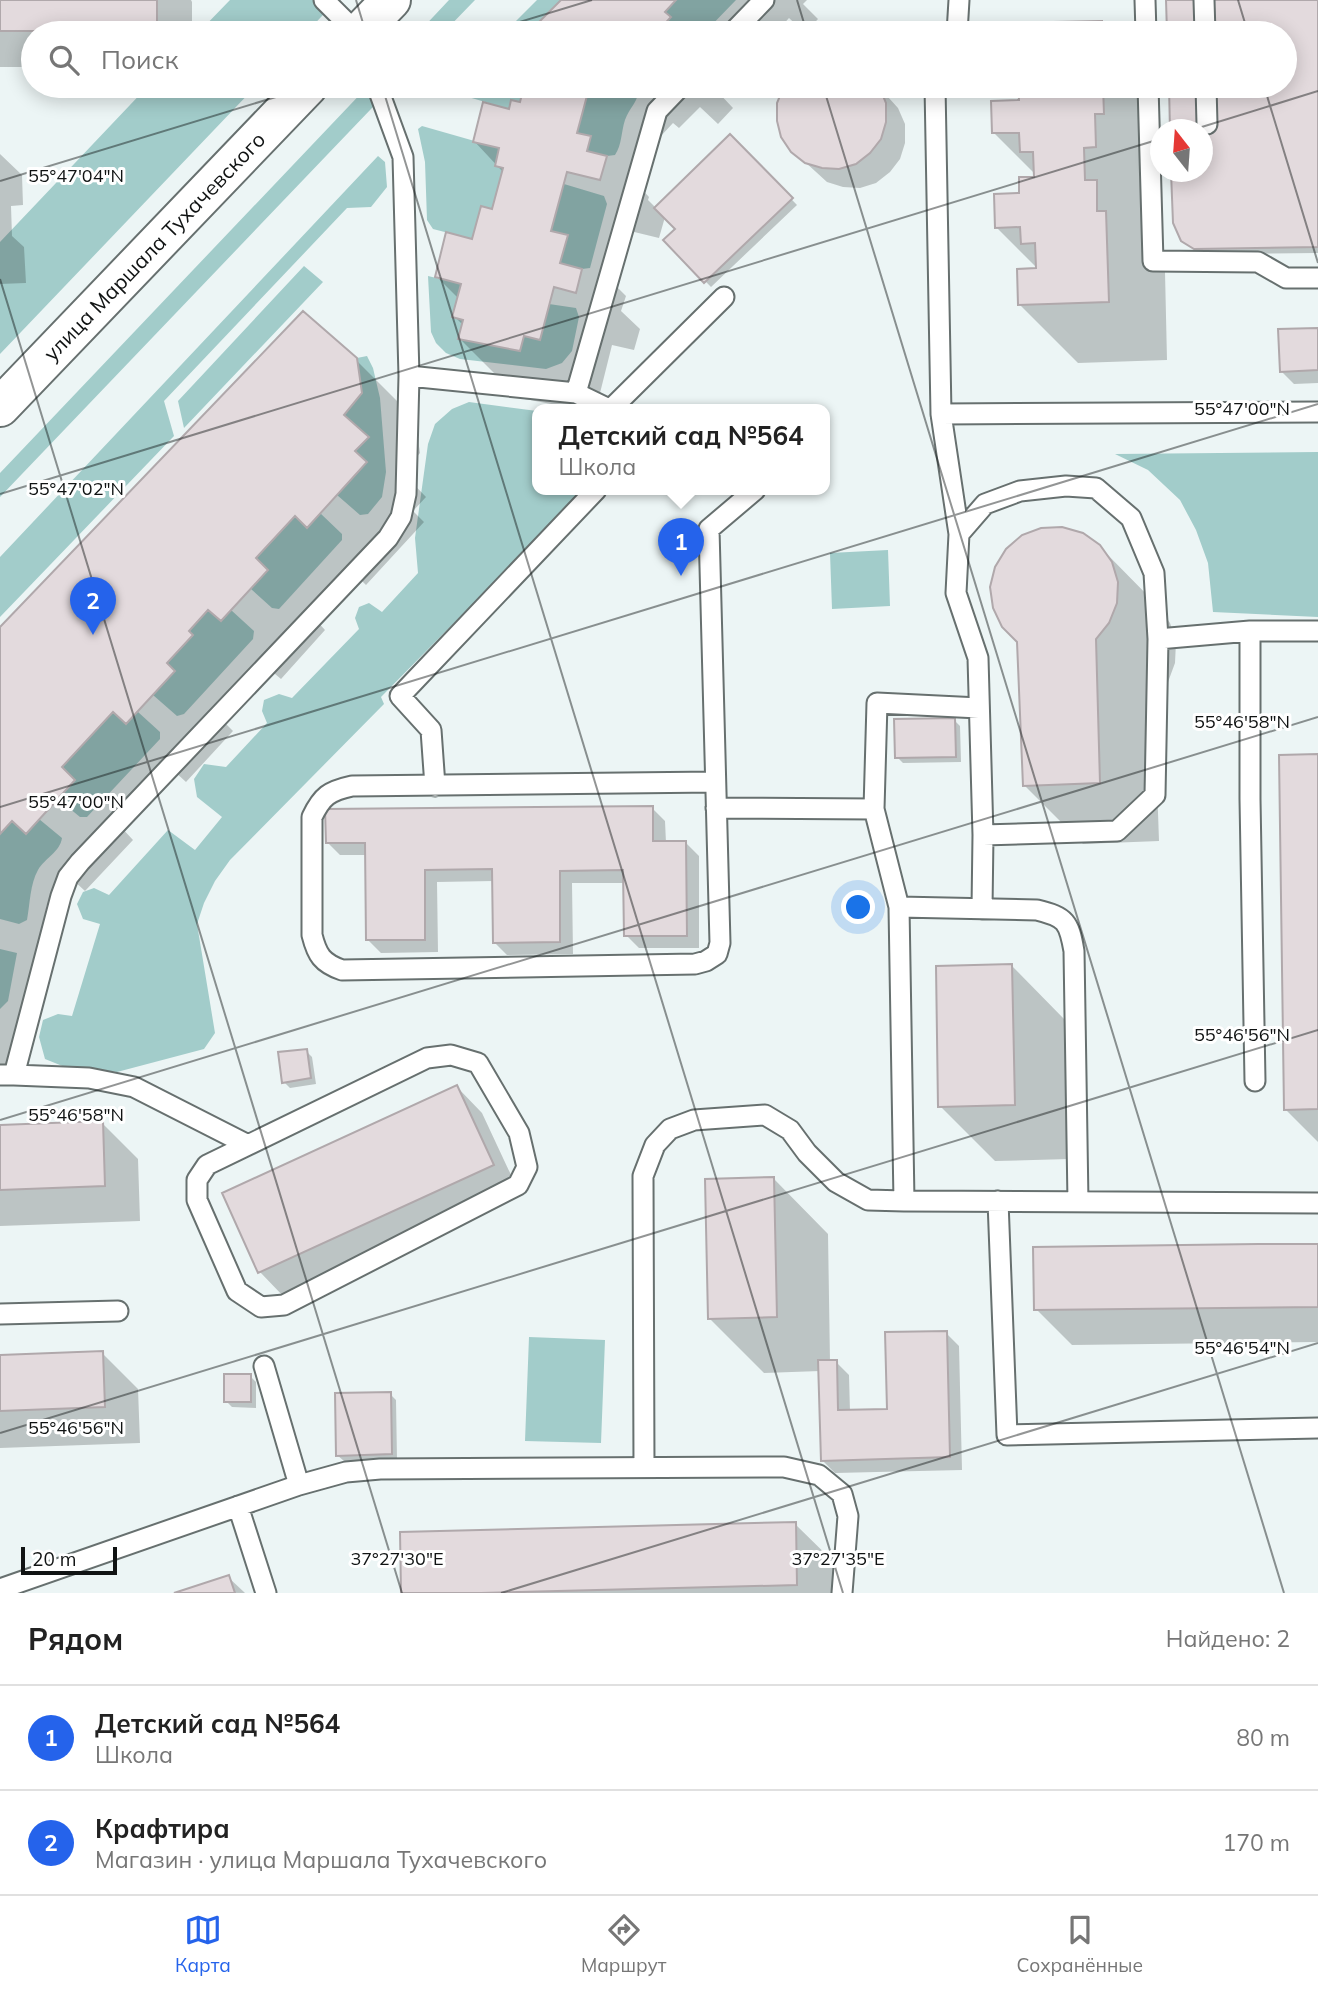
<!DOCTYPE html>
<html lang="ru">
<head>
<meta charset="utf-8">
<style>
  body { margin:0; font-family:Mulish,sans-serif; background:#f6f6f6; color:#222 }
  .compass { position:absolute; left:1150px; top:119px; width:63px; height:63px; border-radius:50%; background:#fff; box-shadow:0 4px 18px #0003; rotate:343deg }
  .scale { position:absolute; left:21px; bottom:18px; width:96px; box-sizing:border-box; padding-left:7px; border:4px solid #101313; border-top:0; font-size:19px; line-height:24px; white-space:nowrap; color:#101313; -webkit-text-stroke:5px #fff; paint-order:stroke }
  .you { position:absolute; left:859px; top:908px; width:24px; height:24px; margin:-18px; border:5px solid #fff; border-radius:50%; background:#1a73e8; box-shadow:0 0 0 10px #1a73e833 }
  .badge { display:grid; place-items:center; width:46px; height:46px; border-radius:50%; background:#2563eb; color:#fff; font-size:23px; font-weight:700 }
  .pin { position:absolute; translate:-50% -58px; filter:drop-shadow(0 2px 4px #0008) }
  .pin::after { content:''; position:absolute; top:37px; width:24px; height:21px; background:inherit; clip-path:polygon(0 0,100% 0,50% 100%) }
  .popup { position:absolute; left:532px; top:404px; width:298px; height:91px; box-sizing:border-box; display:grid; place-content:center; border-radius:14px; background:#fff; filter:drop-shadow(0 2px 5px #0005); font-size:23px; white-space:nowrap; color:#767676 }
  .popup b { font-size:26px; color:#222 }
  .popup::after { content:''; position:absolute; left:50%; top:100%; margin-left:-14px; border:14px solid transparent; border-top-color:#fff }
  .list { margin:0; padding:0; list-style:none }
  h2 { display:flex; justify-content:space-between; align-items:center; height:91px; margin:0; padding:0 28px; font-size:30px }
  h2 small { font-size:23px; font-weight:400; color:#767676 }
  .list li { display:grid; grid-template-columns:46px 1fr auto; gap:21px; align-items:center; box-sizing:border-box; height:105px; padding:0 28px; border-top:2px solid #e0e0e0 }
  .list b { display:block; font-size:26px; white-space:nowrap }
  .list p { margin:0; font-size:23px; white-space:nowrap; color:#767676 }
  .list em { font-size:23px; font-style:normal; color:#767676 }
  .icon { flex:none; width:38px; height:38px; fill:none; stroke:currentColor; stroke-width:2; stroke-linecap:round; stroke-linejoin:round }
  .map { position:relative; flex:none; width:1318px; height:1593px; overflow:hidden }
  .search { position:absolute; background:#fff; box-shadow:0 4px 18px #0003; left:21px; right:21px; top:21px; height:77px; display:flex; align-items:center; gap:18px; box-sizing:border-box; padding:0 24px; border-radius:38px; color:#767676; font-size:26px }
  .sheet { height:301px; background:#fff }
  nav { display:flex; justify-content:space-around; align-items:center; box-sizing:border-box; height:98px; border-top:2px solid #e0e0e0; background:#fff; font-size:19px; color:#767676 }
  nav a { display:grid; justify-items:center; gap:4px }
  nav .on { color:#2563eb }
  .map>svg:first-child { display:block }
</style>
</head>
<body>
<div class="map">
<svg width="1318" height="1593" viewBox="0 0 1318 1593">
  <rect width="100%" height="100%" fill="#ecf5f5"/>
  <path fill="#a2ccca" d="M230 0H337L306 33H198Z
    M449 0H475L443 33H418Z
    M537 0H561L531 31 533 33H504Z
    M676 0H736L704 33H661L658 31 670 18 665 12Z
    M148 86H256L0 354V242Z
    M368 86H393L0 497V473Z
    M456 86H524L520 102 511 101 509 109 458 94Z
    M594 86H636L639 88C639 101 629 108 625 120 621 132 622 145 615 155L607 156 587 151 591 136 577 133 588 92Z
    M422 126 499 148 495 166 503 168 492 209 481 206 472 239 433 229 427 220 425 162 418 129Z
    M378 156 385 162 387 187 371 207 347 208 164 401 174 436 0 617V557Z
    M564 184 604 196 607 204 590 268 582 269 560 263 567 236 551 231Z
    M304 266 323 282 184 428 178 401Z
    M428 276 461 284 453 316 463 320 459 339 519 351 524 336 549 304 576 308 579 317 572 351 562 363 546 369 460 359 446 353 436 343 431 332Z
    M367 356 373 368 380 398 386 472 382 497 368 514 360 515 337 495 367 462 355 451 369 437 344 415 362 394 357 358Z
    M469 402 537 411 538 490H585L381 697 384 704 230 860 215 881 204 903 197 924 215 1033 204 1049 117 1072 65 1067 45 1059 39 1037 43 1020 58 1014 72 1016 100 924 83 919 77 904 83 892 94 888 109 895 168 830 195 850 222 817 197 797 194 779 204 764 226 767 267 723 262 711 264 700 279 694 292 698 359 629 355 618 359 607 369 603 382 612 418 573 415 538 428 444 435 424 452 409Z
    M1318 452V617L1213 612 1208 563 1196 530 1180 500 1148 470 1115 454Z
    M320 513 342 534V540L279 609 272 608 251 589 268 570 256 558 295 516 307 527Z
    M888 550 890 606 832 609 830 553Z
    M208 610 221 621 231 610 254 631 253 639 184 714 177 716 153 695 175 671 167 663 193 636 189 631Z
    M113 712 126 724 138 712 160 732V739L87 817H80L58 799 75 780 62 767Z
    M39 819 62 838C60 852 45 858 38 870 30 884 30 904 27 920L19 924 0 919V834L12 821 26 834Z
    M0 949 17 953 8 1001 0 1009Z
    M529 1337 605 1340 601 1443 525 1441Z"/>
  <path fill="#0003" d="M0 0H191L192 2V33H33V67H0Z
    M563 0H807L803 4 818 19 805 33 789 18 778 30 770 22 760 33H535L533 31Z
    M1168 0H1318V253L1201 254 1183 240 1175 222 1173 172H1202V130H1172L1170 86H1285V33H1169Z
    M1101 23 1112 33H1012V25Z
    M526 86H720L716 90 733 108 718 124 700 107 679 128 673 123 647 151 638 185 649 197 648 200 656 208 730 136 797 205 711 287 665 240 677 229 665 217 659 238 626 230 612 282 626 296 621 311 640 329 634 350 612 345 599 397 583 393 578 409 519 398 460 339 464 326 454 316 459 299 437 277 474 241 493 211 503 172 474 141 521 105Z
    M787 86H878L898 108 905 124V143L900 159 890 172 876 183 860 188 843 187 827 182 793 151 779 103Z
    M1020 86H1160V172H1162H1153L1155 262 1165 272 1167 360 1078 363 1019 304 1039 270 996 227 1036 178 1035 174 994 133 1020 101Z
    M0 154 22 175 23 205 11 206 12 236 24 247 26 283 0 284Z
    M1318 329V383L1294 384 1281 371Z
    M356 360 415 419 420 453 403 473 426 497 413 511 424 522 366 585 355 574 314 618 325 630 281 679 268 668 225 723 233 731 186 782 173 770 120 826 133 840 85 891 72 879 47 905 39 941 54 956 39 1021 21 1017 10 1067 0 1066V630Z
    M1099 546 1158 606 1170 623 1176 642 1175 663 1168 682 1154 698 1159 841 1083 844 1024 785Z
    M954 720 960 726 961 762 903 763 897 757Z
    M1318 756V1142L1285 1109Z
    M652 808 665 821 666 843H686L699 856V948H639L626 935 625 883H572L573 954 507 955 494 942V881L437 882 438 952 381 953 368 940 367 855H340L327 842Z
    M1012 966 1066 1021 1069 1159 995 1161 940 1106Z
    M306 1051 312 1057 316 1084 290 1088 284 1082Z
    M457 1087 482 1113 518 1190 285 1298 260 1272Z
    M102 1123 138 1159 140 1221 0 1226V1127Z
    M774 1179 828 1234 830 1362H836L849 1375 850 1412 889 1411 946 1333 959 1346 962 1470 835 1473 822 1460 820 1371 764 1373 709 1318Z
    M1318 1245V1342L1072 1345 1036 1309Z
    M102 1353 138 1389 140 1443 0 1448V1356Z
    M250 1376 256 1382V1408L232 1407 226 1401Z
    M390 1394 396 1400 397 1460 344 1461 337 1455Z
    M795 1524 842 1570V1593H403Z
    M228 1577 245 1593H180Z"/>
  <path fill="#e3dadd" stroke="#b0a8ab" stroke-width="2" d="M0 0H157V31H0Z
    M561 0H676L665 12 671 17 658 31 661 33H533L530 31Z
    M1166 0H1318V247L1194 249 1181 241 1173 223 1171 172H1202V130H1170L1169 86H1285V33H1167Z
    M1102 21V33H1011L1010 23Z
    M524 86H594L588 92 577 133 591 136 587 151 607 156 600 180 567 172 551 231 568 235 560 263 582 269 576 293 554 287 540 340 524 336 520 351 458 339 463 320 452 317 461 284 435 277 446 232 472 239 481 206 492 209 503 168 495 166 499 148 473 142 483 102 509 109 511 100 520 102Z
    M784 86H879L886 103V122L881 139 870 153 856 164 839 169 822 168 805 163 791 152 781 137 777 121V103Z
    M1018 86H1103L1104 114H1095L1096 147 1084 148 1085 180H1097V211H1106L1109 302 1018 305 1017 269 1036 268 1035 243 1021 244 1020 227 995 228 994 194 1019 193V177H1034L1033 152H1020L1019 133H992L991 101 1019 100Z
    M730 134 793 198 704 283 663 240 675 229 654 208Z
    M303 311 357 358 362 393 344 415 369 437 355 451 367 462 307 528 295 516 256 558 268 570 221 621 208 610 189 631 193 635 167 663 175 671 126 724 113 712 62 767 75 780 26 834 12 821 0 834V627Z
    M1318 328V370L1280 372 1278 329Z
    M1062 527 1083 533 1100 545 1112 562 1118 582 1117 603 1109 623 1096 639 1100 783 1023 786 1017 642 1002 627 993 608 990 587 995 567 1006 549 1022 535 1041 528Z
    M955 718 956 757 895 758 894 719Z
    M1318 754V1109L1284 1110 1279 755Z
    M653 806V841H686L687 936H624L623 870 560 871V942L493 943 492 869 425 870V940H366L365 843H326L325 809Z
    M1012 964 1015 1105 938 1107 936 966Z
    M307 1049 311 1078 282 1083 278 1052Z
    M457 1085 494 1165 258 1273 222 1193Z
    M103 1121 105 1186 0 1190V1125Z
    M774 1177 777 1317 708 1319 705 1179Z
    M1258 1244H1318V1307L1034 1310 1033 1247Z
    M947 1331 950 1457 821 1461 818 1360H837L838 1410 887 1409 885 1332Z
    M103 1351 105 1407 0 1411V1355Z
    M224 1374H251V1402H224Z
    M391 1392 392 1454 336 1456 335 1393Z
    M796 1522 797 1585 481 1593H401L400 1532Z
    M229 1575 235 1593H174L177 1592Z"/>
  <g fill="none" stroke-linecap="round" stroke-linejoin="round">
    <defs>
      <path id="service" d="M324 0 357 33
        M1145 0 1146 33
        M1204 0 1205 33
        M732 33 764 0
        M957 33 959 0
        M377 86 403 157 409 376 576 393 657 111 681 86
        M935 86 941 414 1318 412
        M1148 86 1153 261 1258 262 1286 278H1318
        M1206 86 1207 124
        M576 393 611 410
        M611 409 724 297
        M941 414 959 534 956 593 978 658 983 835 1117 831 1155 795 1158 639 1154 573 1131 518 1096 488 1066 486 1020 491 985 504 959 534
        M1250 631V799L1255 1081
        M1158 639 1250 631H1318
        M715 782 352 786C329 791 322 796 312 817V935C317 955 322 963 342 970L695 964 706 961 717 954 720 943 709 529 755 490
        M435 786 431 730 400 696 596 490
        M716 808 874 809 899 907 904 1201
        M874 809 877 703 979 708
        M899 907 1037 910C1066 917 1069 922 1074 951L1078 1202
        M982 909 983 835
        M451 1055 478 1063 519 1133 527 1167 518 1185 284 1305 261 1307 237 1291 197 1200V1180L207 1165 427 1058Z
        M0 1075H14L61 896 68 877 80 862 388 538 401 517 406 494 409 376
        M14 1075 89 1078 134 1087 248 1145
        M998 1201 1007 1435 1318 1428
        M0 1314 118 1311
        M264 1366 299 1485
        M644 1467 643 1176 655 1145 670 1129 694 1120 765 1115 790 1130 807 1153 836 1182 868 1200 904 1201 1318 1203
        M238 1506 266 1593
        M0 1589 299 1485 346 1472 380 1469 784 1467 819 1475 842 1494 848 1516 842 1593"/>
      <path id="tertiary" d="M359 33 391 0
        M0 407 308 86"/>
    </defs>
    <use href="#service" stroke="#67706f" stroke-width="23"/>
    <use href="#tertiary" stroke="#67706f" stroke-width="42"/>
    <use href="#service" stroke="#fff" stroke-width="19"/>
    <use href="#tertiary" stroke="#fff" stroke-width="38"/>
  </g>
  <path fill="none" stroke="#101313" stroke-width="2" stroke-opacity="0.45" d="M356 0 366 33M797 0 807 33M1238 0 1248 33M483 33 592 0M382 86 843 1593M823 86 1284 1593M1264 86 1318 263M1192 130 1318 91M0 181 312 86M0 279 402 1593M0 494 1160 139M0 807 1318 404M0 1120 1318 717M0 1433 1318 1030M501 1593 1318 1343"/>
  <g text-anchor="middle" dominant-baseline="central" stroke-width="6" stroke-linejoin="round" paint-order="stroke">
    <g font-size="21" fill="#101313" stroke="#fff">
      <text transform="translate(154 246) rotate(-46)">улица Маршала Тухачевского</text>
    </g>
  </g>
  <g font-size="18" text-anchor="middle" fill="#101313" stroke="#fff" stroke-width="6" stroke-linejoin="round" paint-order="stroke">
    <text x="76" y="182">55°47'04"N</text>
    <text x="1242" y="415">55°47'00"N</text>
    <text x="76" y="495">55°47'02"N</text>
    <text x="1242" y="728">55°46'58"N</text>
    <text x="76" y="808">55°47'00"N</text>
    <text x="1242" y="1041">55°46'56"N</text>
    <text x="76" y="1121">55°46'58"N</text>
    <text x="1242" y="1354">55°46'54"N</text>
    <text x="76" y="1434">55°46'56"N</text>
    <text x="397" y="1565">37°27'30"E</text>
    <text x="838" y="1565">37°27'35"E</text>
  </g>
</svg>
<svg class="compass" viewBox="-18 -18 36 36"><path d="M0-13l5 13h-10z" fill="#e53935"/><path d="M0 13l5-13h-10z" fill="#767676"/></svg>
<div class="scale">20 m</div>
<div class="you"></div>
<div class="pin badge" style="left:681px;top:576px">1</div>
<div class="popup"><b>Детский сад №564</b>Школа</div>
<div class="pin badge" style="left:93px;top:635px">2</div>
<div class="search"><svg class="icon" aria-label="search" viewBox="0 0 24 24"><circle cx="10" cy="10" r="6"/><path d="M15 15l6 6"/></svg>Поиск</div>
</div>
<section class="sheet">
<h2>Рядом<small>Найдено: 2</small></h2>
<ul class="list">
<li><span class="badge">1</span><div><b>Детский сад №564</b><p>Школа</p></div><em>80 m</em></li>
<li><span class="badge">2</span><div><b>Крафтира</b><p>Магазин · улица Маршала Тухачевского</p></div><em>170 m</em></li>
</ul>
</section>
<nav>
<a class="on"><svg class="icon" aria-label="map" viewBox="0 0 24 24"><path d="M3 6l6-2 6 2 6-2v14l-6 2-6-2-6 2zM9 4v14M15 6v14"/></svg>Карта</a>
<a><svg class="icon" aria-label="directions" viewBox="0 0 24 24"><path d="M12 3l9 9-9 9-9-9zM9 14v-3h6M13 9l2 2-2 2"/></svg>Маршрут</a>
<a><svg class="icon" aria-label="saved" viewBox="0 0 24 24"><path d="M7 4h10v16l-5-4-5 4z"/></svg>Сохранённые</a>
</nav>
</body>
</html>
